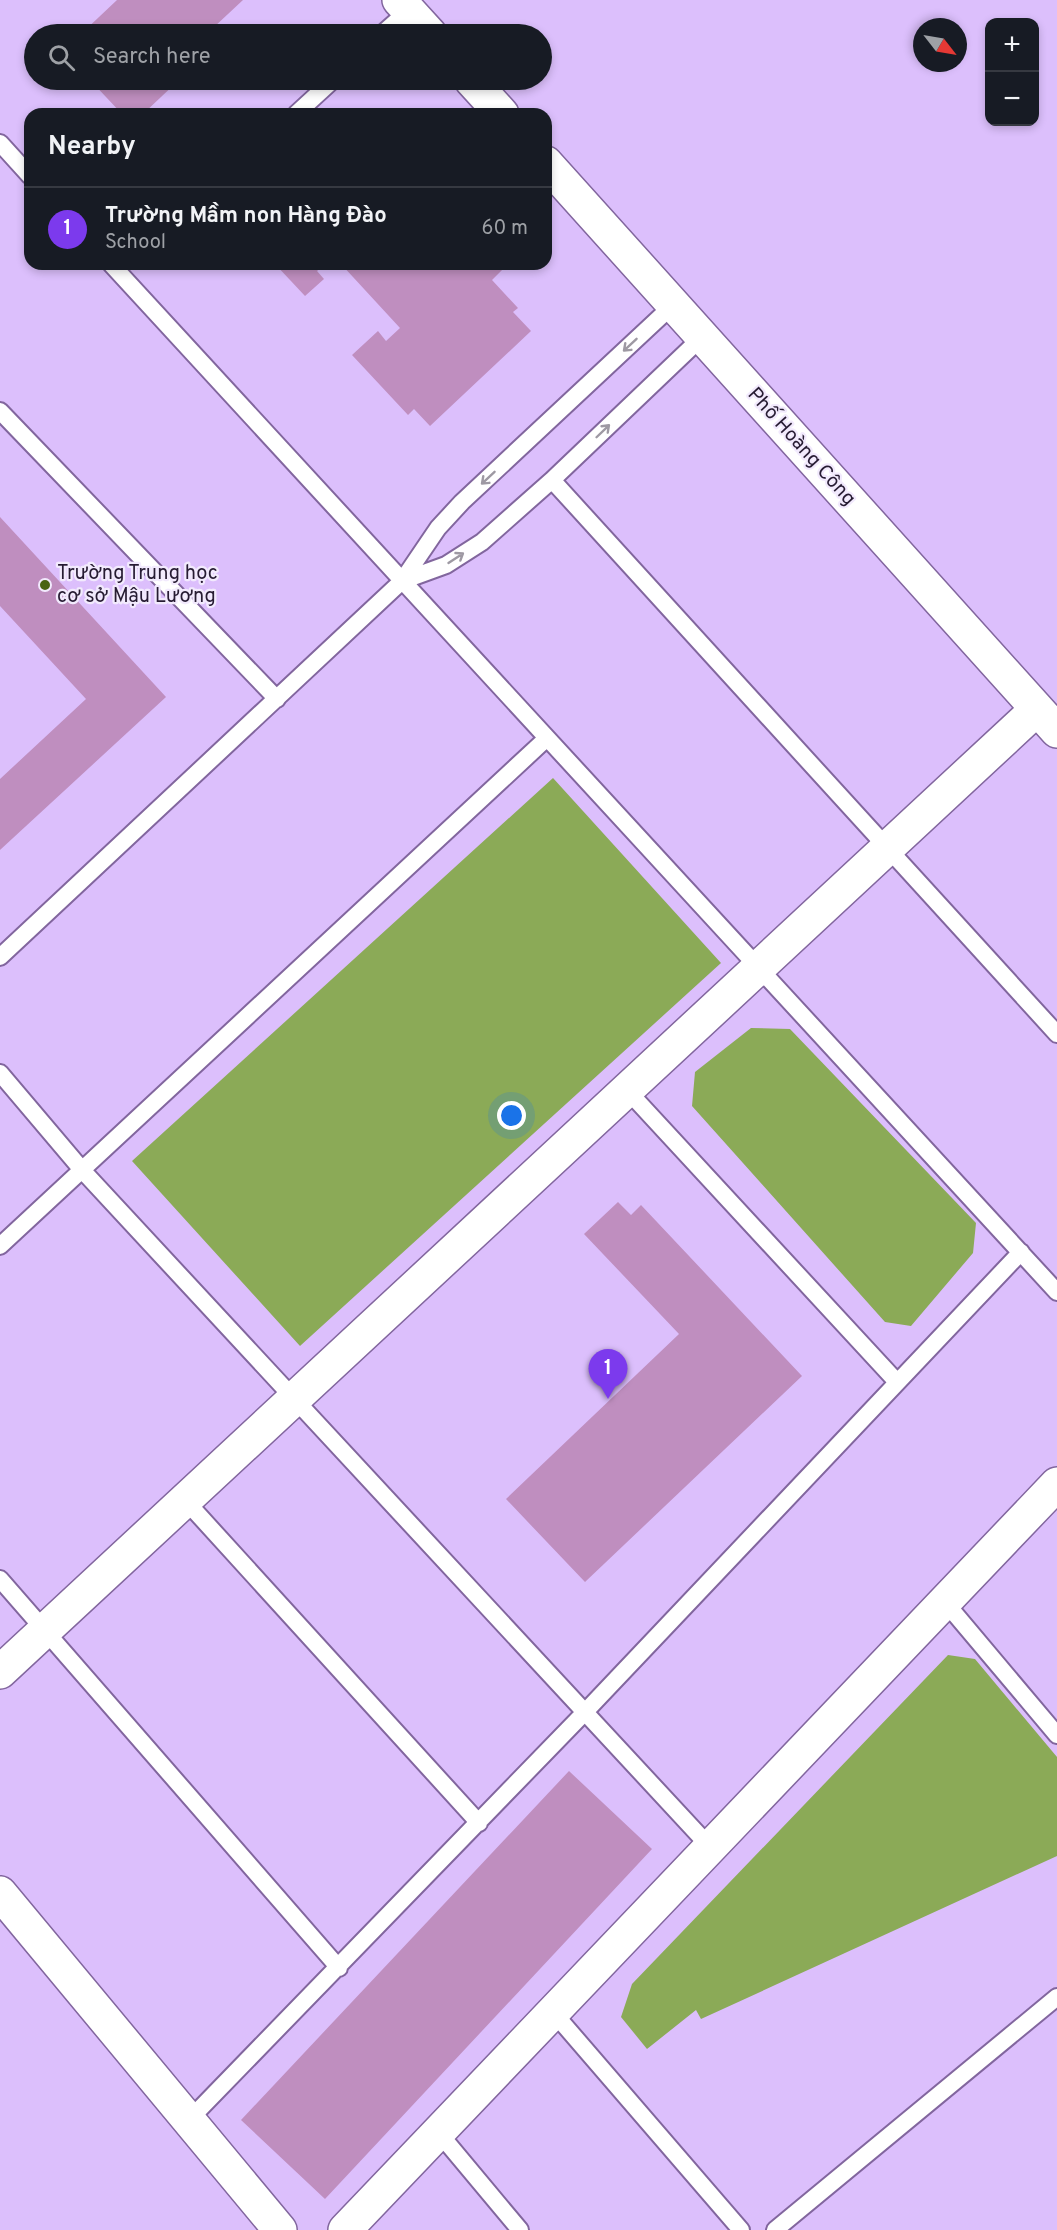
<!DOCTYPE html>
<html lang="en">
<head>
<meta charset="utf-8">
<style>
  body { margin:0; font-family:Overpass,sans-serif; background:#20242c; color:#f1f3f6 }
  .controls { position:absolute; right:18px; top:18px; display:grid; overflow:hidden; border-radius:12px; box-shadow:0 3px 9px #0003 }
  .controls button { width:54px; height:54px; display:grid; place-items:center; padding:0; border:0; border-bottom:2px solid #363941; background:#171b24; color:#f1f3f6; font:30px sans-serif }
  .compass { position:absolute; left:913px; top:18px; width:54px; height:54px; border-radius:50%; background:#171b24; box-shadow:0 3px 9px #0003; rotate:121deg }
  .you { position:absolute; left:512px; top:1116px; width:21px; height:21px; margin:-15px; border:4px solid #fff; border-radius:50%; background:#1a73e8; box-shadow:0 0 0 9px #1a73e833 }
  .badge { display:grid; place-items:center; width:39px; height:39px; border-radius:50%; background:#7c3aed; color:#fff; font-size:20px; font-weight:700 }
  .pin { position:absolute; translate:-50% -50px; filter:drop-shadow(0 2px 3px #0008) }
  .pin::after { content:''; position:absolute; top:32px; width:21px; height:18px; background:inherit; clip-path:polygon(0 0,100% 0,50% 100%) }
  .list { margin:0; padding:0; list-style:none }
  h2 { display:flex; justify-content:space-between; align-items:center; height:78px; margin:0; padding:0 24px; font-size:26px }
  h2 small { font-size:20px; font-weight:400; color:#9ea1a6 }
  .list li { display:grid; grid-template-columns:39px 1fr auto; gap:18px; align-items:center; box-sizing:border-box; height:84px; padding:0 24px; border-top:2px solid #363941 }
  .list b { display:block; font-size:22px; white-space:nowrap }
  .list p { margin:0; font-size:20px; white-space:nowrap; color:#9ea1a6 }
  .list em { font-size:20px; font-style:normal; color:#9ea1a6 }
  .icon { flex:none; width:33px; height:33px; fill:none; stroke:currentColor; stroke-width:2; stroke-linecap:round; stroke-linejoin:round }
  .map { position:relative; flex:none; width:1057px; height:2230px; overflow:hidden }
  .search { position:absolute; background:#171b24; box-shadow:0 3px 9px #0003; left:24px; top:24px; width:528px; height:66px; display:flex; align-items:center; gap:15px; box-sizing:border-box; padding:0 21px; border-radius:33px; color:#9ea1a6; font-size:22px }
  .panel { position:absolute; background:#171b24; box-shadow:0 3px 9px #0003; left:24px; top:108px; width:528px; height:162px; border-radius:18px }
  .map>svg:first-child { display:block }
</style>
</head>
<body>
<div class="map">
<svg width="1057" height="2230" viewBox="0 0 1057 2230">
  <rect width="100%" height="100%" fill="#dcbffc"/>
  <path fill="#8baa57" d="M553 778 721 963 300 1346 132 1161Z
    M751 1028 790 1029 976 1223 973 1253 911 1326 885 1322 692 1106 695 1072Z
    M948 1655 975 1659 1057 1757V1856L701 2019 696 2010 647 2049 621 2017 632 1984Z"/>
  <path fill="#bf8ebf" d="M117 0H243L213 28 219 34H81Z
    M90 80H179L143 114H122Z
    M275 264H324L317 271 324 279 305 296Z
    M341 264H500L504 268 492 280 518 308 513 312 531 331 430 426 414 409 408 415 352 355 378 331 386 341 400 328Z
    M0 517 166 697 0 850V779L86 699 0 606Z
    M618 1202 631 1215 641 1205 802 1376 585 1582 506 1499 679 1334 584 1234Z
    M569 1771 652 1849 325 2199 241 2120Z"/>
  <g fill="none" stroke-linecap="round" stroke-linejoin="round">
    <defs>
      <path id="lane" d="M382 34 409 10
        M296 114 333 80
        M0 143 30 176
        M111 264 1057 1292
        M0 411 277 699
        M552 480 1057 1034
        M402 581 446 565 482 542 552 480 702 337
        M0 957 402 581 438 528 462 502 673 305
        M0 1073 83 1171 710 1847
        M627 1090 897 1382
        M0 1246 547 738
        M185 1500 479 1823
        M0 1579 339 1968
        M945 1602 1057 1735
        M553 2012 741 2230
        M189 2120 585 1712 1021 1252
        M439 2133 520 2230
        M775 2230 1057 1997"/>
      <path id="street" d="M399 0 430 34
        M471 80 502 114
        M546 163 1057 731
        M0 1672 1037 709
        M0 1893 280 2230
        M345 2230 1057 1484"/>
    </defs>
    <use href="#lane" stroke="#82669e" stroke-width="20"/>
    <use href="#street" stroke="#82669e" stroke-width="36"/>
    <use href="#lane" stroke="#fff" stroke-width="16"/>
    <use href="#street" stroke="#fff" stroke-width="33"/>
  </g>
  <defs><path id="oneway-shaft" d="M-6 0H5M1.5-3L5.5 0L1.5 3" fill="none" stroke-width="1.6" stroke-linecap="round" stroke-linejoin="round" transform="scale(1.5)"/></defs>
  <g stroke="#9e99a3">
    <use href="#oneway-shaft" transform="translate(630 345) rotate(137)"/>
    <use href="#oneway-shaft" transform="translate(603 431) rotate(-44)"/>
    <use href="#oneway-shaft" transform="translate(488 478) rotate(137)"/>
    <use href="#oneway-shaft" transform="translate(456 558) rotate(-33)"/>
  </g>
  <circle fill="#496313" stroke="#f2eafd" stroke-width="2" cx="45" cy="585" r="6"/>
  <g text-anchor="middle" dominant-baseline="central" stroke-width="4.5" stroke-linejoin="round" paint-order="stroke">
    <g font-size="20" fill="#271c33" stroke="#f2eafd">
      <text transform="translate(801 447) rotate(48)">Phố Hoàng Công</text>
    </g>
    <g font-size="20" fill="#271c33" stroke="#f2eafd" text-anchor="start">
      <text x="57" y="574">Trường Trung học<tspan x="57" dy="23">cơ sở Mậu Lương</tspan></text>
    </g>
  </g>
</svg>
<div class="controls">
<button>+</button>
<button>−</button>
</div>
<svg class="compass" viewBox="-18 -18 36 36"><path d="M0-13l5 13h-10z" fill="#e53935"/><path d="M0 13l5-13h-10z" fill="#9ea1a6"/></svg>
<div class="you"></div>
<div class="pin badge" style="left:608px;top:1399px">1</div>
<div class="search"><svg class="icon" aria-label="search" viewBox="0 0 24 24"><circle cx="10" cy="10" r="6"/><path d="M15 15l6 6"/></svg>Search here</div>
<section class="panel">
<h2>Nearby<small></small></h2>
<ul class="list">
<li><span class="badge">1</span><div><b>Trường Mầm non Hàng Đào</b><p>School</p></div><em>60 m</em></li>
</ul>
</section>
</div>
</body>
</html>
